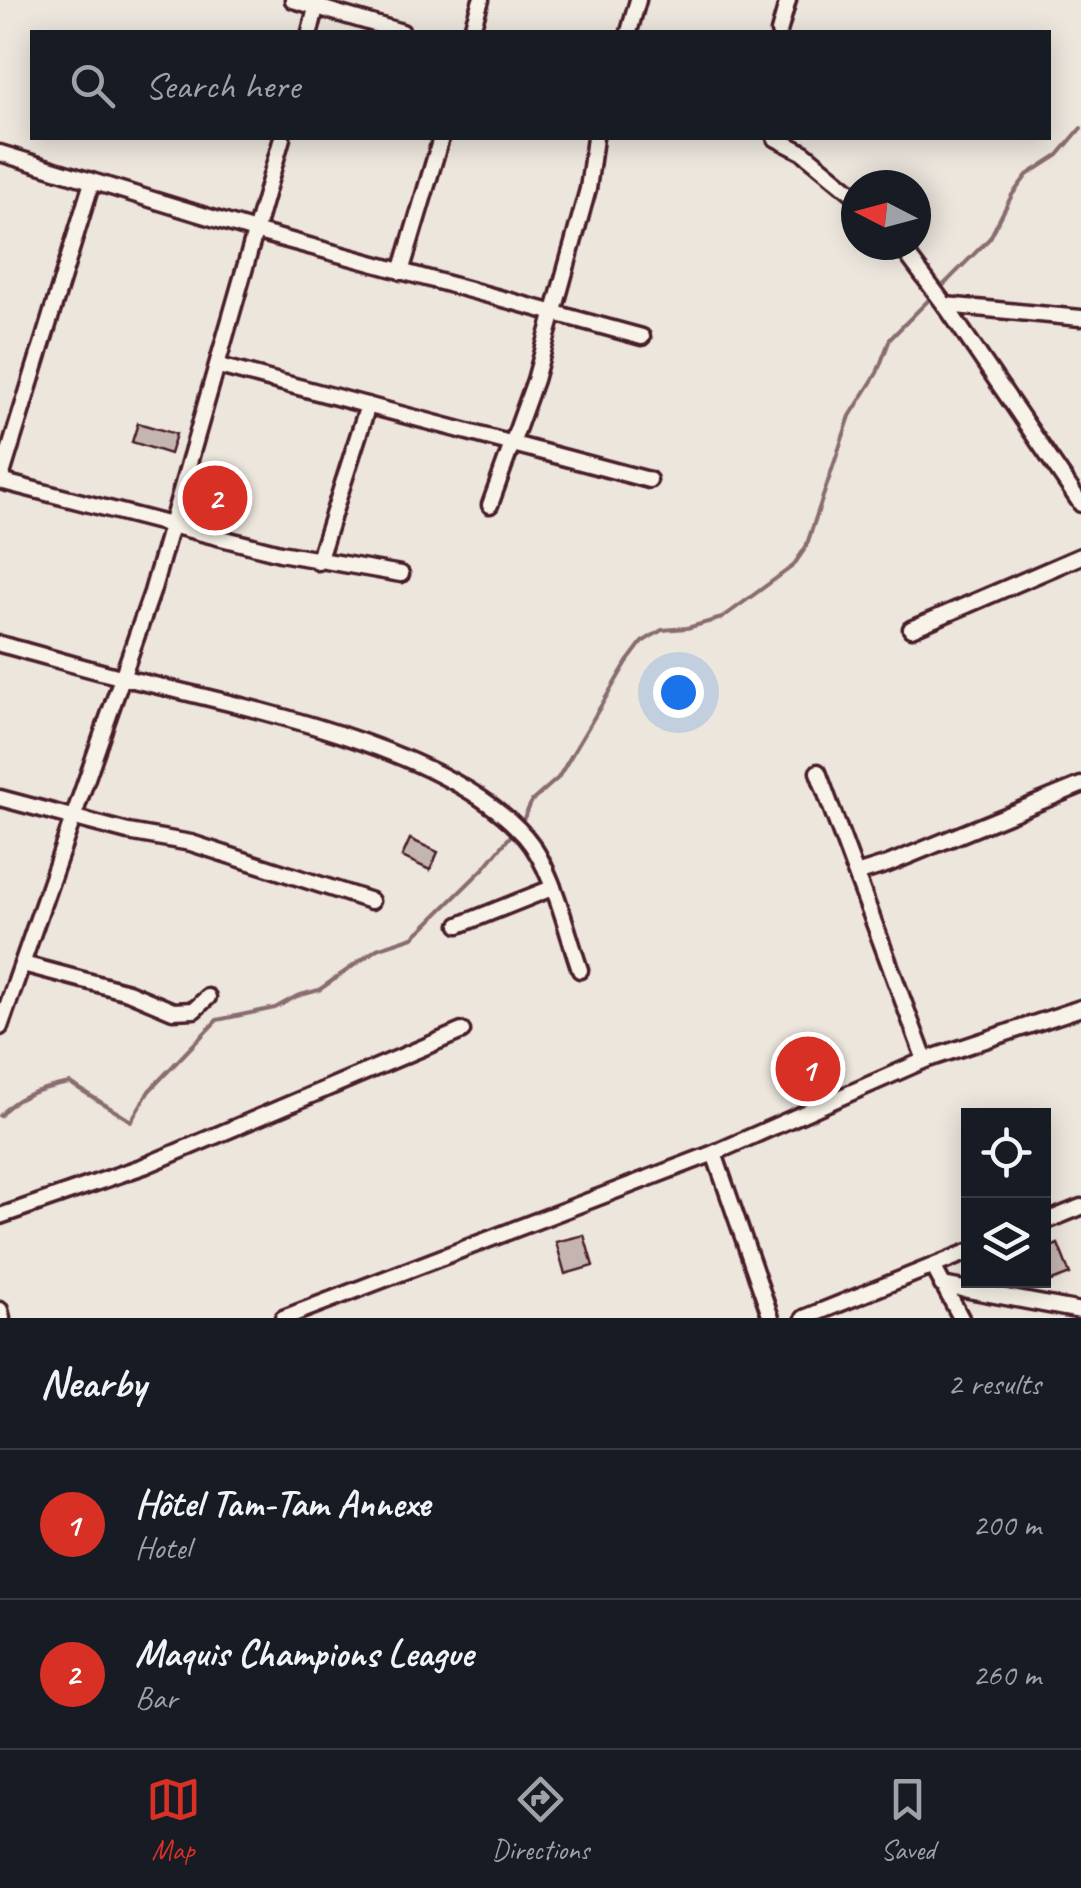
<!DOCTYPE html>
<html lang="en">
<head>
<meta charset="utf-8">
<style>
  body { margin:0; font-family:Caveat,sans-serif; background:#20242c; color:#f1f3f6 }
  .controls { position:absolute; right:30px; bottom:30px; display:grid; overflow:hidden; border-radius:0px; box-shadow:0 5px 25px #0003 }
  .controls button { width:90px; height:90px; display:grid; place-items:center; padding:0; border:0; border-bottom:2px solid #363941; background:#171b24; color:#f1f3f6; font:50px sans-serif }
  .compass { position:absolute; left:841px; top:170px; width:90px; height:90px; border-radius:50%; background:#171b24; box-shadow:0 5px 25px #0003; rotate:276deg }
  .you { position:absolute; left:678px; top:692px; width:35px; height:35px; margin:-25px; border:8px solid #fff; border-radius:50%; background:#1a73e8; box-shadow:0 0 0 15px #1a73e833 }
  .badge { display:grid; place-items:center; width:65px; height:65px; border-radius:50%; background:#d93025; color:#fff; font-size:32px; font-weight:700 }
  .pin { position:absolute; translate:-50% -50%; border:5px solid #fff; box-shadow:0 2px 10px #0006 }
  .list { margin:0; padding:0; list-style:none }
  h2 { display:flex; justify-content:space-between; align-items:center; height:130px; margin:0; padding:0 40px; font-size:42px }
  h2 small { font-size:32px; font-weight:400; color:#9ea1a6 }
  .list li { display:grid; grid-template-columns:65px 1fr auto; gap:30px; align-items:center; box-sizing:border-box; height:150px; padding:0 40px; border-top:2px solid #363941 }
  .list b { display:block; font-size:38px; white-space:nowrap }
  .list p { margin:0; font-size:32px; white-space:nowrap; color:#9ea1a6 }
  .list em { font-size:32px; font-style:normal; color:#9ea1a6 }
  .icon { flex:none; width:55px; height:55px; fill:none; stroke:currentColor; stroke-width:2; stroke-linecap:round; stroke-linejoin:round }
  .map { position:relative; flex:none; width:1081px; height:1318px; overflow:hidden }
  .search { position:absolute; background:#171b24; box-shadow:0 5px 25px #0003; left:30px; right:30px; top:30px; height:110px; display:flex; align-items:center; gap:25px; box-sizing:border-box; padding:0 35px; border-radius:0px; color:#9ea1a6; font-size:38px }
  .sheet { height:430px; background:#171b24 }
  nav { display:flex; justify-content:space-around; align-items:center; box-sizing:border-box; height:140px; border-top:2px solid #363941; background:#171b24; font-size:28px; color:#9ea1a6 }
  nav a { display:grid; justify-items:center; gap:5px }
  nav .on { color:#d93025 }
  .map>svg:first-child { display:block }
</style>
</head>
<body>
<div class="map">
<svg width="1081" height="1318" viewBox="0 0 1081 1318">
  <rect width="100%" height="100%" fill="#ece6dd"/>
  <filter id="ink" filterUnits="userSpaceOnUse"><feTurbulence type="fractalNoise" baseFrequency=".01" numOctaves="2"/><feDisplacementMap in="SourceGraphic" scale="20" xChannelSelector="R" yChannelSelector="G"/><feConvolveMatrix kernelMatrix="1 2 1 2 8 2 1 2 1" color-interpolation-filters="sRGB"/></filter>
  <g filter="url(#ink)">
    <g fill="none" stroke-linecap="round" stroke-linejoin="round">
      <path stroke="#896c6f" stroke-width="4" d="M0 1116C15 1095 46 1087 70 1083L131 1121 149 1091 217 1020 275 1008 297 996 319 990 377 949 413 937 422 929 485 867 522 822 532 801 558 778 627 662 642 642 662 630 687 628 722 618 793 566 806 547 850 416 877 373 890 339 990 238 1012 195 1027 175 1058 155 1081 128"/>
    </g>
    <path fill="#c4b5b0" stroke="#4a1f2b" stroke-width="2.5" d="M138 423 176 434 170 454 132 442Z
      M410 839 438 852 430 870 402 857Z
      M584 1235 593 1266 565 1274 556 1242Z
      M1058 1244 1070 1274 1044 1284V1250Z"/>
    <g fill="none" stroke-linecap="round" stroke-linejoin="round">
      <defs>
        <path id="minor" d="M293 0 402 32
          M310 32 318 0
          M471 32 481 0
          M629 32 638 0
          M779 32 788 0
          M775 138 804 153 856 196
          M0 153 258 232 642 337
          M92 182 0 481 280 553 401 574
          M900 245 945 305 1081 504
          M401 272 441 138
          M945 305 1081 318
          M219 366 649 480
          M490 505 535 380 588 189 595 138
          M318 562 368 405
          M911 629 1081 556
          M0 644C42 655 83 668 125 678 240 706 446 746 525 836 553 868 566 930 580 970
          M818 772 925 1060
          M0 798 128 832 191 843 371 901
          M856 874 888 864 1081 785
          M459 925 552 888
          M23 964 128 992 173 1011 194 1010 208 997
          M0 1027 152 592 282 138
          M714 1153 771 1318
          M0 1216 144 1166 462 1031
          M1044 1222 1081 1207
          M933 1266 961 1318
          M942 1285 1081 1311
          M0 1310 2 1318
          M283 1318 714 1153 925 1060 1081 1008
          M804 1318 968 1252"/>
      </defs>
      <use href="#minor" stroke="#4a1f2b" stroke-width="21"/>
      <use href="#minor" stroke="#f7f3e8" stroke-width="14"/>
    </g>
  </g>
</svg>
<div class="controls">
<button><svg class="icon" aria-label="locate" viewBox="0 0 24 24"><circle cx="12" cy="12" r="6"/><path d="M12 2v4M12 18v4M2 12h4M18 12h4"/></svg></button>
<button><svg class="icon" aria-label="layers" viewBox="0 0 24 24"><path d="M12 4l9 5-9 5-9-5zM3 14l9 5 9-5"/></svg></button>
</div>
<svg class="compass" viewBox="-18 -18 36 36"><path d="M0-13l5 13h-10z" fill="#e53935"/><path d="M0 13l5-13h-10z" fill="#9ea1a6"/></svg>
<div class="you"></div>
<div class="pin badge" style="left:808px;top:1069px">1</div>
<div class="pin badge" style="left:215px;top:498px">2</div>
<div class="search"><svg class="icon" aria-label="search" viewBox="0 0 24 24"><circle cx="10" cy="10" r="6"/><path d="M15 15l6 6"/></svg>Search here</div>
</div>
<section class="sheet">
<h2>Nearby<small>2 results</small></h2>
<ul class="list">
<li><span class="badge">1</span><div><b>Hôtel Tam-Tam Annexe</b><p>Hotel</p></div><em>200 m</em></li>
<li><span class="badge">2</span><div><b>Maquis Champions League</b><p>Bar</p></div><em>260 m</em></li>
</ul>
</section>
<nav>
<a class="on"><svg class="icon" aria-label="map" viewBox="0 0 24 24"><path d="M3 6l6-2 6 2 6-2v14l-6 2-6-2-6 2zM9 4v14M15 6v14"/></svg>Map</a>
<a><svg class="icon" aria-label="directions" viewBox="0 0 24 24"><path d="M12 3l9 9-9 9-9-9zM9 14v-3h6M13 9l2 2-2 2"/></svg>Directions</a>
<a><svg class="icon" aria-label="saved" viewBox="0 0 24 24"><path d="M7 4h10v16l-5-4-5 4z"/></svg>Saved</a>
</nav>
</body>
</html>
